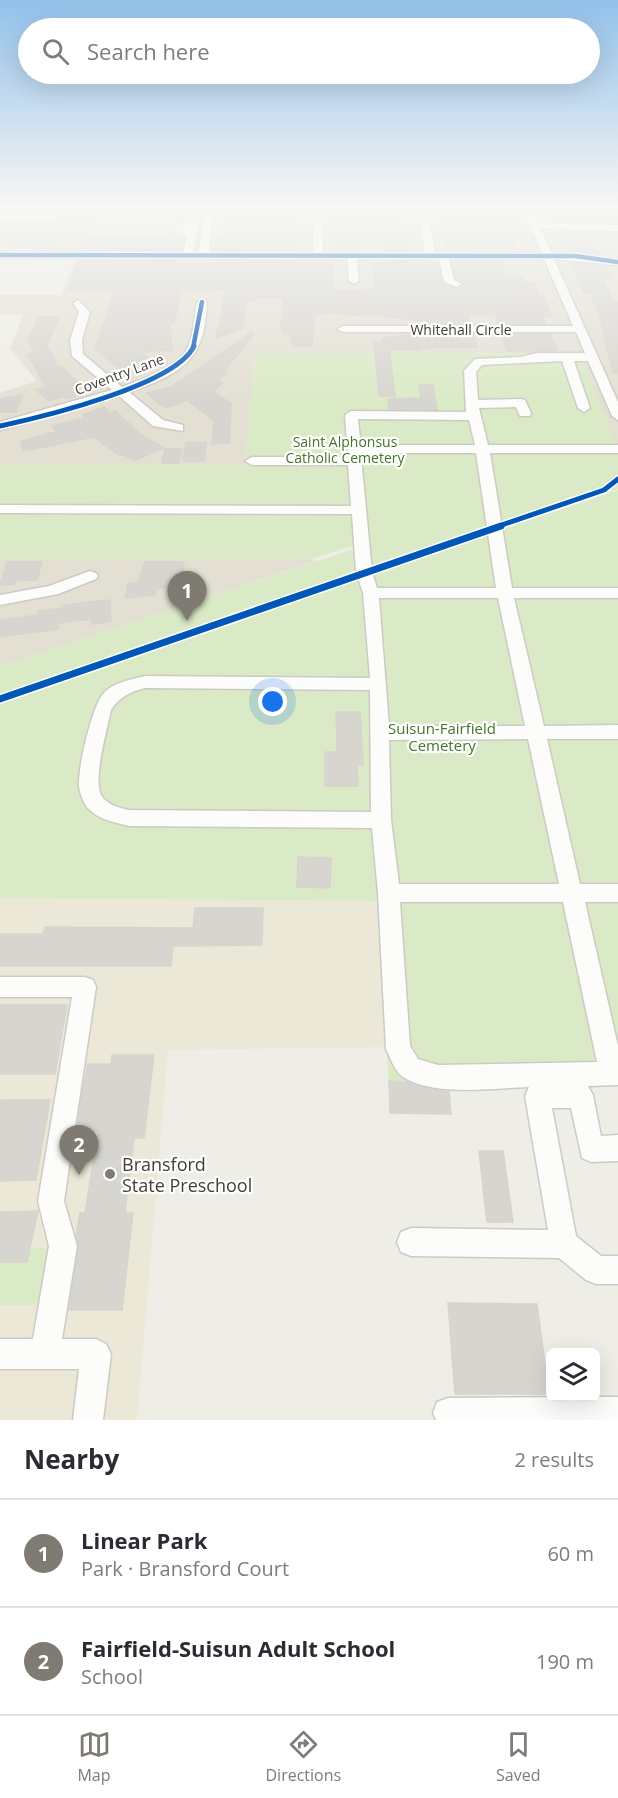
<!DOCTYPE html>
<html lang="en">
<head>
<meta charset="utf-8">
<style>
  body { margin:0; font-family:"Open Sans",sans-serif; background:#f2f2f3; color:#2b2b33 }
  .controls { position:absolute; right:18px; bottom:18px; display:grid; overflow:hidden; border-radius:9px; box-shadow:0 6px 24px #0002 }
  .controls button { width:54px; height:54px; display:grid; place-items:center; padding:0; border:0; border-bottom:2px solid #e1e1e2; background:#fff; color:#2b2b33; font:30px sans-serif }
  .you { position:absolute; left:273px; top:702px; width:21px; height:21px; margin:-15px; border:4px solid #fff; border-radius:50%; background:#1a73e8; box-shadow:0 0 0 9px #1a73e833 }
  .badge { display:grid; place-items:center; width:39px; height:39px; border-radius:50%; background:#7f7b72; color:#fff; font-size:20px; font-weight:700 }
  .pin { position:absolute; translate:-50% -50px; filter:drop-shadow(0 2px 3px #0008) }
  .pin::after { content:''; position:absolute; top:32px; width:21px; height:18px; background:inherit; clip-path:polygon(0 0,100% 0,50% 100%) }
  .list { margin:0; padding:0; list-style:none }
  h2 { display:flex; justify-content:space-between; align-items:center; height:78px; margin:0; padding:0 24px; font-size:26px }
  h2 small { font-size:20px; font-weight:400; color:#7c7c81 }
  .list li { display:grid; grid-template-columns:39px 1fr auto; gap:18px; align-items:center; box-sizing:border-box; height:108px; padding:0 24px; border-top:2px solid #e1e1e2 }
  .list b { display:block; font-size:22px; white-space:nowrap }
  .list p { margin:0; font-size:20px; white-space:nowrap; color:#7c7c81 }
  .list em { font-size:20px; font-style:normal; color:#7c7c81 }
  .icon { flex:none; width:33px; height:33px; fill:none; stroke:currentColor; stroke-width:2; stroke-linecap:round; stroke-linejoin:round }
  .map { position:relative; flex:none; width:618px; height:1420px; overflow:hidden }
  .search { position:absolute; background:#fff; box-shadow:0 6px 24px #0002; left:18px; right:18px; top:18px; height:66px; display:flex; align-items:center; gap:15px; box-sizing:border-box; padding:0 21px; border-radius:33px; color:#7c7c81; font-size:22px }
  .sheet { height:294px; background:#fff }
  nav { display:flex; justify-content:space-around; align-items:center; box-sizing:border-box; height:84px; border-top:2px solid #e1e1e2; background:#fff; font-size:16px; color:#7c7c81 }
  nav a { display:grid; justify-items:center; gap:3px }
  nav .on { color:#7f7b72 }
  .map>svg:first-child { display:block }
</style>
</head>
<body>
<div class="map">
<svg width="618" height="1420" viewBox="0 0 618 1420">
  <rect width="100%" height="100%" fill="#eeede6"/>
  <path fill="#e3dfd3" d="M0 206H618V448L255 354 245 465H0V393L37 381 10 348 23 315H0V295H61L78 250 0 249Z
    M0 559H312L316 561 0 666Z"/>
  <path fill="#ece8d8" d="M0 898 378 901 387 1047 168 1050 137 1420H0Z"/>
  <path fill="#daeac6" d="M579 353 618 448V489L440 551 618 490V1084L389 1082 377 901 0 898V666L366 545 365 542 312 559H0V465H245L255 354Z
    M31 1248H53L44 1305H0V1262L30 1253Z"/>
  <path fill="#d7d5cf" stroke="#d6d4cc" stroke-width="1.5" d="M27 206H74L110 209 53 246 9 247 11 242H7L16 224H56L63 220 56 214H22Z
    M546 206H564L572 221 553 220Z
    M592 206H610L618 220H600Z
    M227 207 252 223H271L273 211 297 212 296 251 213 250 215 238H222Z
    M487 210H509L519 236H511L515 248 448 251 439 218H490Z
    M348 212 372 219 379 215 401 221 403 240H407L409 251H386L384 239 359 238V248H335L334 217Z
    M557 231 587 232 599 255 567 252Z
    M87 235H106L107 239 181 238 179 250H81Z
    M78 260 177 261 176 264 296 261V264H333V290L354 292 376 287 372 263 411 261V264L438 266 442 282 456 289 464 283 456 278 452 261H500L506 277H522L525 283H535L538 294H543L551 316H542L546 324H498L495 315 468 314 470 324H445L367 314 366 316 334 313 314 315 312 345 294 347 289 334H284L281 326 284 298H255L254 301H247L242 328 216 339 226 290 182 291 174 323H170L172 350 138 352 157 363 130 374 113 364 95 348 114 292 67 290Z
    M571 263 605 266 611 277H602L614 302H618V373H613L598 309 595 308 597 304 591 303 596 293H584Z
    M39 317H60L47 345 58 367 61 366 80 385 76 386 83 393 66 399 63 396 49 401 36 390 46 387 28 354 34 353 28 340Z
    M252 332 254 334 224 371 227 372 217 381 223 383 213 391 231 404 229 443 212 444 214 421 187 400 165 408 147 393 171 387Z
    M473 334 477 347 420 348 421 350H394L389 348 395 396H379L374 342H382V338L423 334Z
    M501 334H550L557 350 507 351Z
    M419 385H433L437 410 389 409 388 399 421 398Z
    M22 395 16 412H0V399Z
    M105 407 110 413 116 411 141 435 164 448 134 461 123 454 119 455 93 437 23 451 21 441 56 432 52 426 84 418 82 415Z
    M186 443H206L204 461H183Z
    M165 449H182L179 463H162Z
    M7 562H42L37 580 16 581 14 585H0Z
    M145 562H184L180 588H156L155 595 125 598 128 583H138Z
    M110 600 111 621 92 624V619L57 623 58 629 0 637V620L38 615V611L64 608V605Z
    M336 712H360L363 765H357L358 786H325V752H337Z
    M298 857 331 858 330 888 297 887Z
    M195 908H263L262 945 173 946 171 966H0V934H43L45 927 193 928Z
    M0 1005H67L55 1074H0Z
    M112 1055H154L144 1138H134L125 1213H133L122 1310H69L79 1246 76 1236 80 1213H85L98 1132H77L83 1089 88 1064H111Z
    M389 1081 408 1082 430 1089 449 1092 451 1114 390 1113Z
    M0 1100H50L36 1180 0 1181Z
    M479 1151H503L513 1222H487Z
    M38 1211 27 1262H0V1212Z
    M448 1303 537 1304 549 1394H455Z"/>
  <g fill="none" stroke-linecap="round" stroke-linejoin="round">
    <defs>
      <path id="minor" d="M522 206H530L538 222 618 225V231L540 228 552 253 618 259V265L554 259 618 402V420L612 416 588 361H574L590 408 584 412 578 408 562 361 482 365 476 372 478 400 521 399 525 400 531 413 530 416H520L516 407 479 408 488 445H618V453H490L512 588H618V598H514L544 726 618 725V739H547L580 884H618V902H585L618 1046V1085L588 1086 593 1095 601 1136 618 1135V1161L591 1162 582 1158 571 1108H552L576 1236 601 1256H618V1284H596L586 1280 559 1258 411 1256 401 1252 397 1242 401 1232 411 1228 548 1230 525 1096 529 1087C493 1088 434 1097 403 1077 395 1072 390 1057 386 1049L378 893 372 828 129 826C114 822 94 819 85 804 82 799 78 788 79 782 79 764 92 707 103 694 113 682 131 680 145 676L370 678 363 593 356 572 352 514 0 513V505L351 506 348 465H252L245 461 252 457H348L345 415 351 411 466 412 464 371 475 359 521 357 536 353H585L576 332H343L337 329 343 326H573L544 259H449L454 280 462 284 457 287 444 282 439 259H357L359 281 354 284 349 281 347 259 0 258V252H183L187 236 172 231 180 224 194 223 199 226 193 252H199L203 216 208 213 213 216 209 252 313 253V225L318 222 323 225V253H425L420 226 425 223 430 226 435 253H542ZM358 419 469 420 475 445H394L361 449ZM394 453H476L496 588H377L372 572 361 457ZM379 598H498L525 726H389ZM145 688 370 690 371 812 129 810C119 808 106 804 101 795 93 778 107 730 111 710 119 697 130 692 145 688ZM528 739 559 884H399L391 820 389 740ZM400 902H563L597 1062 438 1065 418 1059 410 1046Z
        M0 216H56L61 219 56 222H1Z
        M78 300 90 312 82 340 83 354 122 387C142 379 177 369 187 349 194 334 194 317 197 302L206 300C208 307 206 315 205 323 199 367 167 379 129 392L163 420 183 425V431L153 426 119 396 0 430V422L112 390 72 356 70 340 79 312 73 303Z
        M90 571 96 573 98 576 96 579 58 594 0 605V595L49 586Z
        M0 977H85L93 980 96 987 64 1201 77 1246 62 1339H96L106 1344 111 1354 103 1420H73L79 1369H0V1339H33L49 1246 38 1201 72 997H0Z
        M596 1397H618V1420H436L433 1413 437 1402 448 1398Z"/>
    </defs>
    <use href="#minor" stroke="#cccac4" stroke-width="3"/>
    <use href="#minor" fill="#fcfcfb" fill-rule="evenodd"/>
    <defs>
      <path id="cycleway-far2" d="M0 255 575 256 618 262
        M193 348 202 302"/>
      <path id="cycleway-far1" d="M0 426C42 417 176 385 194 346
        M496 527 604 490 618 479"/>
      <path id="cycleway" d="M0 699 501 526"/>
    </defs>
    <use href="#cycleway-far2" stroke="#fff" stroke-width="7"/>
    <use href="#cycleway-far1" stroke="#fff" stroke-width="8"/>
    <use href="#cycleway" stroke="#fff" stroke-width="10"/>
    <use href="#cycleway-far2" stroke="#0057b8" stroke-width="4.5"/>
    <use href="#cycleway-far1" stroke="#0057b8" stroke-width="5"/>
    <use href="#cycleway" stroke="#0057b8" stroke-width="7"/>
  </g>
  <linearGradient id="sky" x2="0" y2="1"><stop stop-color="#93c1ea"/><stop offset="0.51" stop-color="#f7f7f4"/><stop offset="1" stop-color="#f7f7f4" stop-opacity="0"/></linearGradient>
  <rect width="618" height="405" fill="url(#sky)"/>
  <circle fill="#7f7b72" stroke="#fff" stroke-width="2" cx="110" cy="1174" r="6"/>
  <g text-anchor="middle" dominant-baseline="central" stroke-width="4.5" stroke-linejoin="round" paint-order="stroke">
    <g font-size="14" fill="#433e33" stroke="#fff">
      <text x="461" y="329">Whitehall Circle</text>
      <text transform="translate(119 374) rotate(-20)">Coventry Lane</text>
    </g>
    <g font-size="14" fill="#417527" stroke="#fff">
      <text x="345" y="441">Saint Alphonsus<tspan x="345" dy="16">Catholic Cemetery</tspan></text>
    </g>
    <g font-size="15" fill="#417527" stroke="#fff">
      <text x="442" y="728">Suisun-Fairfield<tspan x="442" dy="17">Cemetery</tspan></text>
    </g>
    <g font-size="18" fill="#433e33" stroke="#fff" text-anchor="start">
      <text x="122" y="1164">Bransford<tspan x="122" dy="21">State Preschool</tspan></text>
    </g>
  </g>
</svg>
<div class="controls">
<button><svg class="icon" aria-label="layers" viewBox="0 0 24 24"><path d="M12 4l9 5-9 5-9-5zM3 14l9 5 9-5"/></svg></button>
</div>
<div class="you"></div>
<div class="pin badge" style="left:187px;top:621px">1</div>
<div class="pin badge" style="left:79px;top:1175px">2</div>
<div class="search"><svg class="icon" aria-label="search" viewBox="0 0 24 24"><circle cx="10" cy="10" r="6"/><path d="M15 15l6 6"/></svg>Search here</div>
</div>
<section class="sheet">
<h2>Nearby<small>2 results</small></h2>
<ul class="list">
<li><span class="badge">1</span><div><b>Linear Park</b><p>Park · Bransford Court</p></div><em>60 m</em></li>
<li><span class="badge">2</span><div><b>Fairfield-Suisun Adult School</b><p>School</p></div><em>190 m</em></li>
</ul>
</section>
<nav>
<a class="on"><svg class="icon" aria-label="map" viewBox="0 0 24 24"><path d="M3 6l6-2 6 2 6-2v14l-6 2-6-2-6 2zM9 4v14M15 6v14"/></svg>Map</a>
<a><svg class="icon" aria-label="directions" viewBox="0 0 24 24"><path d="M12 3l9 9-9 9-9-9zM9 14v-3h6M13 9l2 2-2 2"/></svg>Directions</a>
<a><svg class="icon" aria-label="saved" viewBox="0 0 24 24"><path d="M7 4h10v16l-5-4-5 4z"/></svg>Saved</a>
</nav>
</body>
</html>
